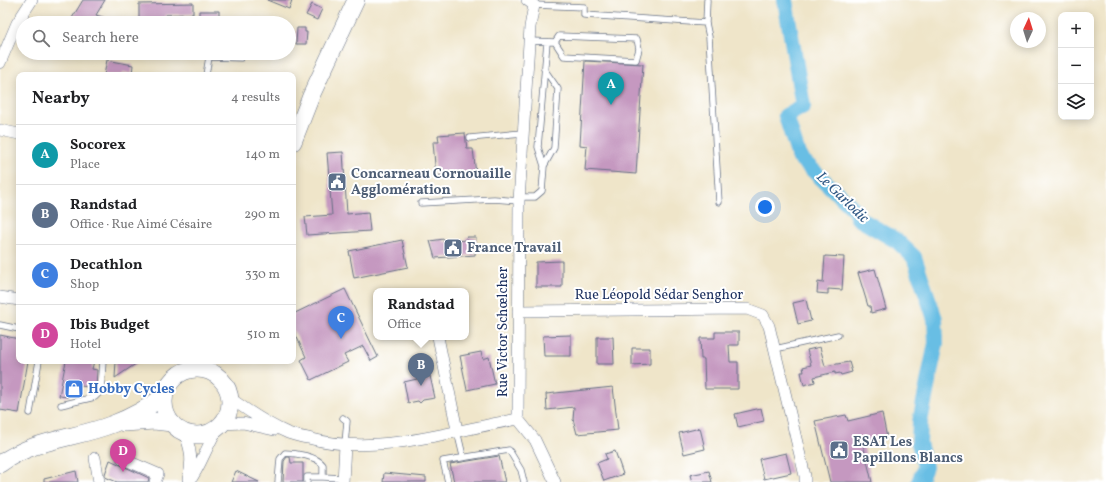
<!DOCTYPE html>
<html lang="en">
<head>
<meta charset="utf-8">
<style>
  body { margin:0; font-family:Vollkorn,serif; background:#f6f6f6; color:#202124 }
  .controls { position:absolute; right:12px; top:12px; display:grid; overflow:hidden; border-radius:8px; box-shadow:0 2px 10px #0003 }
  .controls button { width:36px; height:36px; display:grid; place-items:center; padding:0; border:0; border-bottom:1px solid #e0e0e0; background:#fff; color:#202124; font:20px sans-serif }
  .compass { position:absolute; left:1010px; top:12px; width:36px; height:36px; border-radius:50%; background:#fff; box-shadow:0 2px 10px #0003; rotate:4deg }
  .you { position:absolute; left:765px; top:207px; width:14px; height:14px; margin:-10px; border:3px solid #fff; border-radius:50%; background:#1a73e8; box-shadow:0 0 0 6px #1a73e833 }
  .badge { display:grid; place-items:center; width:26px; height:26px; border-radius:50%; background:#db2777; color:#fff; font-size:13px; font-weight:700 }
  .pin { position:absolute; translate:-50% -33px; filter:drop-shadow(0 1px 2px #0008) }
  .pin::after { content:''; position:absolute; top:21px; width:14px; height:12px; background:inherit; clip-path:polygon(0 0,100% 0,50% 100%) }
  .popup { position:absolute; left:373px; top:288px; width:96px; height:52px; box-sizing:border-box; display:grid; place-content:center; border-radius:8px; background:#fff; filter:drop-shadow(0 1px 3px #0005); font-size:13px; white-space:nowrap; color:#757577 }
  .popup b { font-size:15px; color:#202124 }
  .popup::after { content:''; position:absolute; left:50%; top:100%; margin-left:-8px; border:8px solid transparent; border-top-color:#fff }
  .list { margin:0; padding:0; list-style:none }
  h2 { display:flex; justify-content:space-between; align-items:center; height:52px; margin:0; padding:0 16px; font-size:17px }
  h2 small { font-size:13px; font-weight:400; color:#757577 }
  .list li { display:grid; grid-template-columns:26px 1fr auto; gap:12px; align-items:center; box-sizing:border-box; height:60px; padding:0 16px; border-top:1px solid #e0e0e0 }
  .list b { display:block; font-size:15px; white-space:nowrap }
  .list p { margin:0; font-size:13px; white-space:nowrap; color:#757577 }
  .list em { font-size:13px; font-style:normal; color:#757577 }
  .icon { flex:none; width:22px; height:22px; fill:none; stroke:currentColor; stroke-width:2; stroke-linecap:round; stroke-linejoin:round }
  .map { position:relative; flex:none; width:1106px; height:482px; overflow:hidden }
  .search { position:absolute; background:#fff; box-shadow:0 2px 10px #0003; left:16px; top:16px; width:280px; height:44px; display:flex; align-items:center; gap:10px; box-sizing:border-box; padding:0 14px; border-radius:22px; color:#757577; font-size:15px }
  .panel { position:absolute; background:#fff; box-shadow:0 2px 10px #0003; left:16px; top:72px; width:280px; height:292px; border-radius:8px }
  .map>svg:first-child { display:block }
</style>
</head>
<body>
<div class="map">
<svg width="1106" height="482" viewBox="0 0 1106 482">
  <rect width="100%" height="100%" fill="#fff"/>
  <filter id="ink" filterUnits="userSpaceOnUse"><feTurbulence type="fractalNoise" baseFrequency=".025" numOctaves="2"/><feDisplacementMap in="SourceGraphic" scale="8" xChannelSelector="R" yChannelSelector="G"/><feConvolveMatrix kernelMatrix="1 2 1 2 8 2 1 2 1" color-interpolation-filters="sRGB"/></filter>
  <filter id="wash" filterUnits="userSpaceOnUse"><feTurbulence type="fractalNoise" baseFrequency=".012" numOctaves="4" result="noise"/><feDisplacementMap in="SourceGraphic" scale="16" xChannelSelector="R" yChannelSelector="G"/><feGaussianBlur stdDeviation="0.9" result="paint"/><feColorMatrix in="noise" values="0 0 0 0 0 0 0 0 0 0 0 0 0 0 0 0 0 1.4 0 .05"/><feComposite in="paint" operator="in"/></filter>
  <g filter="url(#wash)">
    <rect width="100%" height="100%" fill="#efe5c9"/>
    <g fill="none" stroke-linecap="round" stroke-linejoin="round">
      <path stroke="#67bee4" stroke-width="16" d="M785 0 803 106 786 116 799 157 854 209 858 218 897 241 914 257 935 319 936 343 920 422 919 443 925 467 919 482"/>
    </g>
    <g id="blocks">
      <path fill="#c598c0" d="M83 0H105L96 15 116 21 115 23H69Z
        M267 0H292L289 9Z
        M193 3V14L166 15V23H139V4Z
        M312 4 322 9 317 20 306 15Z
        M199 11H219V23H199Z
        M297 28H305V32H307L306 44H296Z
        M107 60 133 65 132 74 123 72V75H104Z
        M585 61 643 64 636 174 585 170 587 146 580 145Z
        M465 133 467 149H473L476 174 463 172 436 176 433 142H439L438 135Z
        M343 152 347 214 368 212 370 231 307 235 305 217 332 215 327 153Z
        M466 237H476L475 255 435 258 430 241 444 239V242L467 240Z
        M402 240 408 267 354 278 349 251Z
        M825 256 844 257 842 290 828 289V294L817 293 818 282 823 283Z
        M562 261V287H536V262Z
        M875 269 886 309 871 313 870 306H868L858 273Z
        M345 289 378 357 371 361 363 346 344 355 348 362 311 380 301 360 306 357 293 329V314Z
        M806 300 811 321 798 324 793 303Z
        M715 332H739V345H729L730 362H738V389H705L704 359H701L700 338H715Z
        M0 335 19 339V361H28L19 413 0 410Z
        M571 335V356H544L543 336Z
        M597 337H613L614 364H597Z
        M820 347 825 366 849 362 852 372 841 375 840 373 835 374V372L814 377 815 382 804 385 801 372H804L803 367 811 365 807 350Z
        M632 348H650V364L632 365Z
        M481 352 483 359 489 357 495 384 467 390 460 356Z
        M66 361H94L92 369 97 370 96 388 91 390 87 387 76 385 69 390 68 397 59 396Z
        M116 361H140L115 378Z
        M430 376 435 398 423 400 420 403 418 401 408 403 404 382Z
        M613 387 618 430 577 434 573 419 574 407 547 410 546 394Z
        M761 408 764 421 738 427 735 414Z
        M882 413 887 438 863 444 872 482H830L815 421 846 415 848 421Z
        M700 428 705 449 684 454 679 433Z
        M615 451 623 474 604 481 597 463 607 459 605 454Z
        M786 453 791 473 764 479 759 459Z
        M499 456 505 482H454L450 464Z
        M287 457H290L291 463H303V482H283L284 461Z
        M110 460 149 478 148 482H117L105 477V474Z
        M76 471 78 482H44V479Z
        M236 471 259 482H231Z
        M709 471 712 482H692L690 475Z
        M384 473 426 477V482H383Z"/>
    </g>
  </g>
  <g filter="url(#ink)">
    <use href="#blocks" fill-opacity="0" stroke="#656f83" stroke-width="1"/>
    <g fill="none" stroke-linecap="round" stroke-linejoin="round">
      <defs>
        <path id="service" d="M707 0 706 23 709 37 719 202
          M534 5 584 7V15L706 23
          M530 41 555 42 564 56 636 60 639 49 637 39 559 36 555 42
          M206 75 209 57 241 58
          M470 138 522 133
          M544 166 554 148 558 89 544 69
          M519 197H535L542 191 544 166 538 147 547 42
          M421 203 494 199 519 201
          M0 325 19 329
          M775 349 838 335
          M61 405 95 397 101 391 103 361
          M30 413 39 361
          M343 418 347 421 345 444
          M457 431 463 456
          M323 477 343 478
          M278 482 280 459 285 453C295 453 317 456 323 465V477H307V482
          M448 482 443 461 509 450 521 470 524 482"/>
        <path id="minor" d="M527 0 534 5 530 27 519 201 518 419 535 440 555 482
          M0 63 17 23 32 0
          M0 130 19 134
          M0 297 19 300
          M518 311 747 309 763 315 769 326 805 476V482
          M438 337 457 430
          M230 398C248 411 267 424 288 433 294 435 301 437 308 438 377 457 449 431 518 419
          M222 424 243 423 274 430
          M183 431C191 447 193 461 188 479
          M95 458 99 482
          M123 459 158 474 155 482
          M189 482C201 466 207 445 218 428
          M343 482 345 445"/>
        <path id="primary" d="M293 142 311 96 356 0
          M164 402a33 33 0 1 1 66 0a33 33 0 1 1-66 0Z
          M124 423 154 421 172 423
          M0 464C34 439 75 439 113 424 131 417 149 407 164 396"/>
      </defs>
      <use href="#service" stroke="#656f83" stroke-width="7"/>
      <use href="#minor" stroke="#656f83" stroke-width="12"/>
      <use href="#primary" stroke="#656f83" stroke-width="18"/>
      <use href="#service" stroke="#fff" stroke-width="5.5"/>
      <use href="#minor" stroke="#fff" stroke-width="11"/>
      <use href="#primary" stroke="#fff" stroke-width="17"/>
    </g>
  </g>
  <defs>
    <symbol id="civic-square" viewBox="-11 -11 22 22"><rect x="-9" y="-9" width="18" height="18" rx="4" fill="#5c6f8a" stroke="#fff"/><path d="M-.6-6.5H3V-4.5H.6V-3L4-1V1h2V6H-6V1h2V-1L-.6-3ZM-1.2 2.5V6h2.4V2.5Z" fill="#fff"/></symbol>
    <symbol id="shop-square" viewBox="-11 -11 22 22"><rect x="-9" y="-9" width="18" height="18" rx="4" fill="#3f7fe0" stroke="#fff"/><path d="M-5-2.5h2.3a2.7 3.5 0 0 1 5.4 0H5L5.5 6h-11ZM-1.5-2.5h3a1.5 2.3 0 0 0-3 0Z" fill="#fff"/></symbol>
  </defs>
  <g fill-rule="evenodd">
    <use href="#civic-square" x="326" y="171" width="22" height="22"/>
    <use href="#civic-square" x="442" y="237" width="22" height="22"/>
    <use href="#shop-square" x="63" y="378" width="22" height="22"/>
    <use href="#civic-square" x="828" y="439" width="22" height="22"/>
  </g>
  <g text-anchor="middle" dominant-baseline="central" stroke-width="4" stroke-linejoin="round" paint-order="stroke">
    <g font-size="14" font-weight="bold" fill="#4e5e75" stroke="#fff" text-anchor="start">
      <text x="351" y="174">Concarneau Cornouaille<tspan x="351" dy="16">Agglomération</tspan></text>
      <text x="467" y="248">France Travail</text>
      <text x="853" y="442">ESAT Les<tspan x="853" dy="16">Papillons Blancs</tspan></text>
    </g>
    <g font-size="14" fill="#1b2f5e" stroke="#fff">
      <text x="659" y="295">Rue Léopold Sédar Senghor</text>
      <text transform="translate(503 332) rotate(-90)">Rue Victor Schœlcher</text>
    </g>
    <g font-size="14" font-weight="bold" fill="#366cbe" stroke="#fff" text-anchor="start">
      <text x="88" y="389">Hobby Cycles</text>
    </g>
    <g font-size="15" font-style="italic" fill="#325a86" stroke="#fff">
      <text transform="translate(842 198) rotate(44)">Le Garlodic</text>
    </g>
  </g>
</svg>
<div class="controls">
<button>+</button>
<button>−</button>
<button><svg class="icon" aria-label="layers" viewBox="0 0 24 24"><path d="M12 4l9 5-9 5-9-5zM3 14l9 5 9-5"/></svg></button>
</div>
<svg class="compass" viewBox="-18 -18 36 36"><path d="M0-13l5 13h-10z" fill="#e53935"/><path d="M0 13l5-13h-10z" fill="#757577"/></svg>
<div class="you"></div>
<div class="pin badge" style="left:611px;top:105px;background:#0f9aa8">A</div>
<div class="pin badge" style="left:421px;top:386px;background:#5c6f8a">B</div>
<div class="popup"><b>Randstad</b>Office</div>
<div class="pin badge" style="left:341px;top:339px;background:#3f7fe0">C</div>
<div class="pin badge" style="left:123px;top:472px;background:#d1479c">D</div>
<div class="search"><svg class="icon" aria-label="search" viewBox="0 0 24 24"><circle cx="10" cy="10" r="6"/><path d="M15 15l6 6"/></svg>Search here</div>
<section class="panel">
<h2>Nearby<small>4 results</small></h2>
<ul class="list">
<li><span class="badge" style="background:#0f9aa8">A</span><div><b>Socorex</b><p>Place</p></div><em>140 m</em></li>
<li><span class="badge" style="background:#5c6f8a">B</span><div><b>Randstad</b><p>Office · Rue Aimé Césaire</p></div><em>290 m</em></li>
<li><span class="badge" style="background:#3f7fe0">C</span><div><b>Decathlon</b><p>Shop</p></div><em>330 m</em></li>
<li><span class="badge" style="background:#d1479c">D</span><div><b>Ibis Budget</b><p>Hotel</p></div><em>510 m</em></li>
</ul>
</section>
</div>
</body>
</html>
